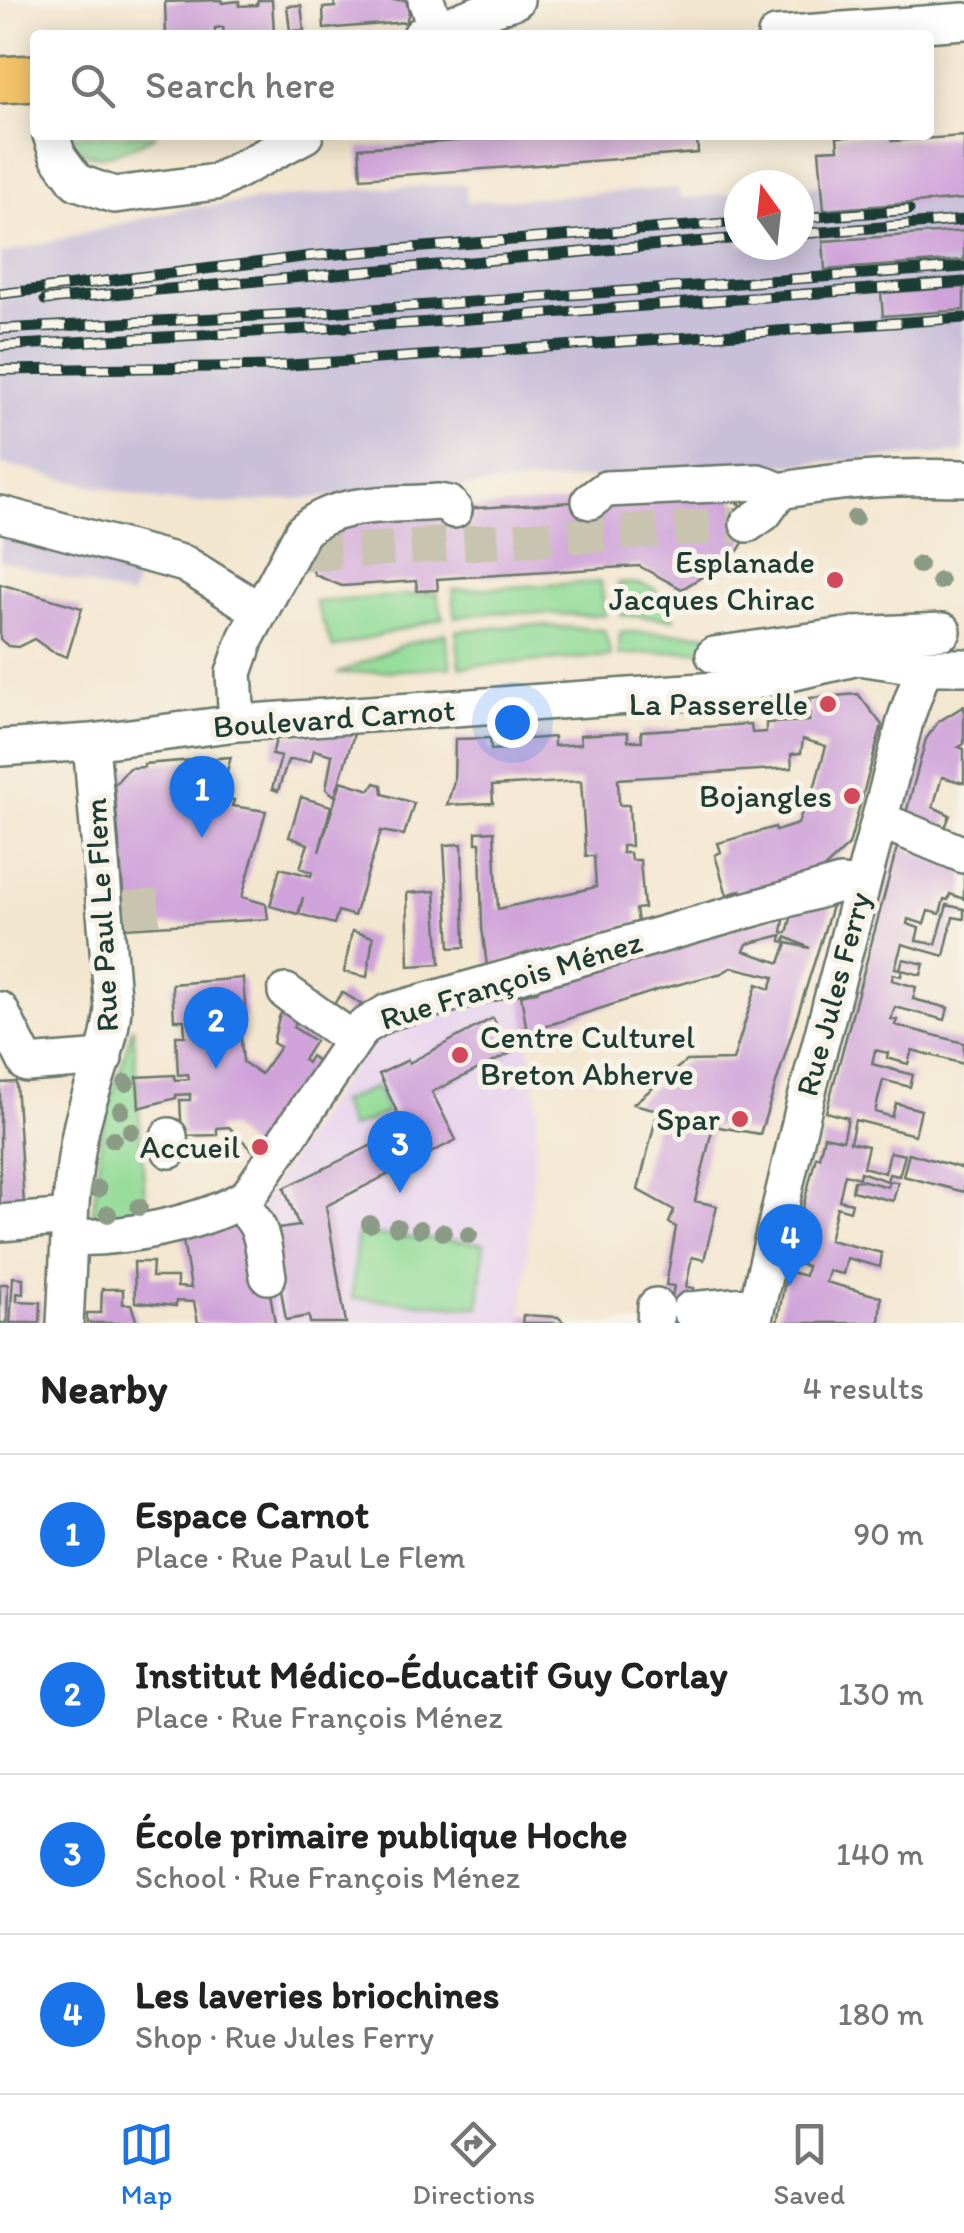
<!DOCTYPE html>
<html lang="en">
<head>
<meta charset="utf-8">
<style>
  body { margin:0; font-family:Itim,sans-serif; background:#f2f2f2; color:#222 }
  .compass { position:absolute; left:724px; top:170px; width:90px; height:90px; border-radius:50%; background:#fff; box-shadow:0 5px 25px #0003; rotate:345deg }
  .you { position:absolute; left:512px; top:722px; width:35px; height:35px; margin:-25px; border:8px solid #fff; border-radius:50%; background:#1a73e8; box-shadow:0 0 0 15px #1a73e833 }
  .badge { display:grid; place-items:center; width:65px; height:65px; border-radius:50%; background:#1a73e8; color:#fff; font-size:32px; font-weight:700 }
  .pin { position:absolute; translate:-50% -82px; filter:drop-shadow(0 2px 5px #0008) }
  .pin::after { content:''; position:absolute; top:52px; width:35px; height:30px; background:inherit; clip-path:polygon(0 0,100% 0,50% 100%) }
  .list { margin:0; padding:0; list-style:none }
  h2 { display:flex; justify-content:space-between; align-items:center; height:130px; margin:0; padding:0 40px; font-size:42px }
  h2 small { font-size:32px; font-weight:400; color:#767676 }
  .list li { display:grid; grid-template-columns:65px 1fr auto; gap:30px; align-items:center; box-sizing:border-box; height:160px; padding:0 40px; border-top:2px solid #e0e0e0 }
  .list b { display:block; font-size:38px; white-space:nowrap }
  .list p { margin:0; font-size:32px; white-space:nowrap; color:#767676 }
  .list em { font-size:32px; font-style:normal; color:#767676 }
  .icon { flex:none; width:55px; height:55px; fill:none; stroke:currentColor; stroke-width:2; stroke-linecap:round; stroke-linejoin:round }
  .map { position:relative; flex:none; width:964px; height:1323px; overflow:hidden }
  .search { position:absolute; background:#fff; box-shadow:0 5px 25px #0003; left:30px; right:30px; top:30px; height:110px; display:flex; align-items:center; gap:25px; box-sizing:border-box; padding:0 35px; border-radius:10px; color:#767676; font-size:38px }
  .sheet { height:770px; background:#fff }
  nav { display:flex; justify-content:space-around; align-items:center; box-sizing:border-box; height:140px; border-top:2px solid #e0e0e0; background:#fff; font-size:28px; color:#767676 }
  nav a { display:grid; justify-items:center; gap:5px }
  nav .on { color:#1a73e8 }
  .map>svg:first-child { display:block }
</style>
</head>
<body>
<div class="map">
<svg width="964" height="1323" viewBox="0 0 964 1323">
  <rect width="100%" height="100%" fill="#f7f3e8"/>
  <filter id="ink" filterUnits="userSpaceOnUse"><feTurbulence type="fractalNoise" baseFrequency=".01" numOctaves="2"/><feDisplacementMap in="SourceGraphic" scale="20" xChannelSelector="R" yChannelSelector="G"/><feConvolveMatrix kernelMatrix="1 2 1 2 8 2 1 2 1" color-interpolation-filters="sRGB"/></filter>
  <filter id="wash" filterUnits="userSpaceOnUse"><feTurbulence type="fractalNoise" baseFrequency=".0048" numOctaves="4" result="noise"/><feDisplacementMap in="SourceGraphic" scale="40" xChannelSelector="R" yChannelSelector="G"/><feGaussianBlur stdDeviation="2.25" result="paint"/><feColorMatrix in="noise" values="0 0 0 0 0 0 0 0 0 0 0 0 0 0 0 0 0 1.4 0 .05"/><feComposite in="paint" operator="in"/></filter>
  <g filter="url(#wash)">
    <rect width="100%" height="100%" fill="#f3e6cf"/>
    <path fill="#e7d2ef" d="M521 990 538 1110 522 1323H266L249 1221 366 1046 397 1026Z"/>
    <path fill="#c8bfd8" d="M891 135 892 141 964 136V452L225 504 160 501 0 464V254L182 209 355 190 465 184 467 202 678 188 681 198 739 193V245H799V187L821 185 819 150 837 148V137Z
      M0 524 142 566 131 597 0 560Z"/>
    <path fill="#92db97" stroke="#588c66" stroke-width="2.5" d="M68 135H157C130 148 86 174 68 135Z
      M601 582 605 616 498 612 455 617 453 590Z
      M618 583C655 583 658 587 674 619L621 615Z
      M437 593 443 618 333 648 315 602Z
      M529 625 604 630 611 656 460 667 456 631Z
      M620 632 707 634 709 650 619 655Z
      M445 633 451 667 337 674 402 645Z
      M133 1026 146 1212 103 1225 93 1213 102 1130Z
      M376 1087 387 1113 350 1128 340 1102Z
      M357 1234 484 1243 479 1307 352 1298Z"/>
    <g id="blocks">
      <path fill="#cfa3d9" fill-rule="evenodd" d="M222 0V3L239 1V6L257 5 258 0H272L274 32 224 35 223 27 215 28V35H166L165 2Z
        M334 0H406L409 12 406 22 324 29 323 8 335 7Z
        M301 5 304 30 290 31 287 6Z
        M539 135H697L698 153 361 178 359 148Z
        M891 135 892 141 964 136V199L824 210 819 150 838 149 837 137Z
        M964 231V260L825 270 823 241Z
        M964 287V310L883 316 881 293Z
        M716 493 728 495 742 507 746 538 738 551 715 560 716 568 682 589 639 566 437 579 438 590 417 591 416 581 342 586 315 575 305 556 332 517Z
        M0 584 82 608 67 657 51 651 34 639 18 647 8 646 0 639Z
        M858 694 882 725 849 845 817 875 742 896 741 890 727 895 715 855 721 852 718 843 775 827 776 831 798 824 803 808 808 810 826 746 803 739 801 753 791 754 792 768 618 779 619 805H629L631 846H622V853H630L631 860H640L644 908 636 909 638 922 584 938 585 943 487 966 482 928 480 843H476V832L494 831 498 909 596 887 594 856H586L581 781 492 786 493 803 447 805 454 781 455 739 490 738 491 750 505 749V741L554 737V746L581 744 580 735 628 732V741H642L641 731 751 724 752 733 766 732V723L809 721 810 698Z
        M964 706V744L959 747 964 749V783L942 777 933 807 950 815 943 833 905 817 926 739 938 722Z
        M355 731 335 796 326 789 332 755 314 750 311 761 288 760 278 791 272 789 281 757 272 755 277 736Z
        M231 757 220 796 234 800 232 806 266 811 242 897 266 904 268 919 126 928 114 785 129 768 144 767V764Z
        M341 781 370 790 375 783 382 785 383 794 414 803 404 835 381 831 354 916 338 911 334 924 299 914 303 897 298 914 270 906 280 868 311 876 312 872 300 868 308 844 289 837 301 797 331 806 319 852Z
        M462 844 465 947 450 948 444 845Z
        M898 844 964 873V899L950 894 948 900 944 899 940 914 928 911 924 924 908 919 907 924 919 928 916 941 936 944 947 905 964 909V919L953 917 944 956 902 944 895 968 900 969 903 959 924 964 921 975 902 970 901 976 893 974 892 980 916 987 913 999 948 1008 945 1020 895 1007 891 1019 897 1020 895 1025 964 1043V1064L912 1050 908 1064 887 1058 888 1053 875 1050 872 1064 913 1075 910 1087 883 1080 875 1112 892 1117 896 1103 921 1110 915 1135 855 1120 850 1142 868 1146 863 1167 885 1173 890 1152 905 1155 899 1176 889 1174 887 1181 860 1172 859 1178 845 1174 839 1200 852 1203 850 1211 837 1207 829 1240 882 1253 880 1267 847 1258 843 1274 829 1271 826 1282 881 1297 879 1323H777L787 1271 805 1276 807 1266 789 1262 816 1156 819 1157 824 1136 843 1140 844 1137 848 1118 826 1112Z
        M435 891 440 964 409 966 407 893Z
        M821 903 832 906 760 1134 713 1126 695 1201 717 1206 704 1260 692 1257 686 1287 694 1288 688 1320 668 1317 674 1286 666 1285 676 1227 669 1223 674 1210 638 1190 658 1110 633 1104 686 1061 733 1060 757 984 770 989 774 977 732 967 722 973 661 989 527 1032 521 995 538 991 537 986 785 914 782 932 787 933 793 911ZM782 935 781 941 785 942 786 937 810 948 787 943 780 963 744 951 747 944Z
        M352 931 373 937 367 977 344 972Z
        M243 978 246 1018H239L243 1062 261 1074 280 1047 273 1043 279 1017 286 1006 300 1015 293 1027 315 1041 303 1060 307 1063 311 1056 322 1064 260 1158 229 1127 217 1128V1135L182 1136 180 1100H190V1094L176 1095V1098L139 1108 137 1077 174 1075 175 1080 189 1079 188 1074 178 1075 176 1036H185L184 1020H174L172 984Z
        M342 992 361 1004 353 1017 334 1004Z
        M493 1018 511 1053 432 1092 456 1140 326 1206 346 1323H310L309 1316 286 1320 271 1230 299 1226 284 1188 405 1129 379 1074 408 1060 409 1063Z
        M16 1082 24 1204 0 1205V1083Z
        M909 1153 964 1169V1192L903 1176Z
        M861 1180 888 1187 889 1181 898 1182 893 1201 852 1191 854 1181Z
        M249 1221 269 1287 275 1323H198L194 1302 176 1301V1306L135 1302 134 1262H153L152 1277H177V1287L191 1288 182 1235Z
        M13 1277 23 1278V1294L17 1293V1301L41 1302 40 1323H10Z
        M0 1284H8L7 1323H0Z
        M102 1289H123V1304H131L137 1323H87V1313H101Z
        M523 1315 558 1317 565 1323H522Z"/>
    </g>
  </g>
  <g filter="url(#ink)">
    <use href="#blocks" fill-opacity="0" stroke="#69786a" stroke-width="2.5"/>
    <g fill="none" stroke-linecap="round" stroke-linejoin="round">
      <path stroke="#c9c4b0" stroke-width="35" stroke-dasharray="35 18" stroke-linecap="butt" d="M305 554 748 524
        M124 909 169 906"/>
      <defs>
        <path id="minor" d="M426 0 436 29
          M421 35 516 0
          M776 35 964 21
          M51 135 58 156 77 182 114 195 216 182 305 135
          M590 501 606 489 758 482 780 491
          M0 514 185 564 260 611
          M748 524 764 513 780 491C843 479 899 476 964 478
          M714 655 853 635 943 631
          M237 723 234 673 246 638 303 531C337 499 394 506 438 502L449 504 454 510
          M0 748 91 742 237 723 717 690 859 657 924 667H964
          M880 820 964 855
          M286 992 353 1040
          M0 1010 27 1064 104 1058
          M169 1136 170 1150
          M236 1203C265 1223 262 1244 268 1276
          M0 1223 70 1217
          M70 1237C120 1240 205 1223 248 1196L362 1028 388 1012 840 884 862 886
          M690 1310 756 1304
          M65 1323C69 1259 68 1192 81 1129 90 1088 109 1052 113 1009L91 742
          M655 1323 656 1306
          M753 1323 804 1106 906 718 924 667"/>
        <path id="major" d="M0 80 35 78"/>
      </defs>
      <use href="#minor" stroke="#69786a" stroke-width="40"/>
      <use href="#major" stroke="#69786a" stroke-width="50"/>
      <use href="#minor" stroke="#fff" stroke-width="35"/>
      <use href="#major" stroke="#f2c36a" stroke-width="45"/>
      <defs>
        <path id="rail" d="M799 218 909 210
          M799 234 964 220
          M0 294 311 256 739 222
          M45 300 739 238
          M0 329 315 313 964 267
          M0 346 417 323 964 282
          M0 370 276 366 964 318"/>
      </defs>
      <use href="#rail" stroke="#1f3d34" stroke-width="11"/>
      <use href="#rail" stroke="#f7f3e8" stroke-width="8" stroke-dasharray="22" stroke-linecap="butt"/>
    </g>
    <g fill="#8b9b85">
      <circle cx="855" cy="518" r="9"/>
      <circle cx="919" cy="565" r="9"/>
      <circle cx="940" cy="581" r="9"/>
      <circle cx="126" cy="1083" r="9"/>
      <circle cx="121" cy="1110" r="9"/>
      <circle cx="131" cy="1131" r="9"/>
      <circle cx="113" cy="1139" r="9"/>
      <circle cx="98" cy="1189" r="9"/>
      <circle cx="139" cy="1207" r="9"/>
      <circle cx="108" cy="1214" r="9"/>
      <circle cx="370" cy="1224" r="9"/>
      <circle cx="397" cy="1227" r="9"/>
      <circle cx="420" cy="1229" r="9"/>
      <circle cx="443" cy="1232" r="9"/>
      <circle cx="469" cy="1235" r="9"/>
    </g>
  </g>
  <g fill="#d1495b" stroke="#f7f3e8" stroke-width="4">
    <circle cx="835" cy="580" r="10"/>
    <circle cx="828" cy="704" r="10"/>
    <circle cx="852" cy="796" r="10"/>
    <circle cx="460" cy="1055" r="10"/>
    <circle cx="740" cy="1119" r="10"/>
    <circle cx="260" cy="1147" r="10"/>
  </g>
  <g text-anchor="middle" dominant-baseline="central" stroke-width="10" stroke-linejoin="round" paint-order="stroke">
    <g font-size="32" fill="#1f3d34" stroke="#f7f3e8" text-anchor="end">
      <text x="815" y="562">Esplanade<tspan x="815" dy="37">Jacques Chirac</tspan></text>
      <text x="808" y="704">La Passerelle</text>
      <text x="832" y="796">Bojangles</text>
      <text x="480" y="1037" text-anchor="start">Centre Culturel<tspan x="480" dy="37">Breton Abherve</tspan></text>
      <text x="720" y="1119">Spar</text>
      <text x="240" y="1147">Accueil</text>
    </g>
    <g font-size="32" fill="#1f3d34" stroke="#f7f3e8">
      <text transform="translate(334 718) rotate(-4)">Boulevard Carnot</text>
      <text transform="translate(101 915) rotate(-93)">Rue Paul Le Flem</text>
      <text transform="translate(511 980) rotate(-17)">Rue François Ménez</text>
      <text transform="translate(833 994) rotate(-75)">Rue Jules Ferry</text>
    </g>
  </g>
</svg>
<svg class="compass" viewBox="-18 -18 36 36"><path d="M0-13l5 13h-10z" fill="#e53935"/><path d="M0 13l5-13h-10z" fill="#767676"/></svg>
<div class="you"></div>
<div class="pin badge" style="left:202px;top:838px">1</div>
<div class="pin badge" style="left:216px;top:1069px">2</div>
<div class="pin badge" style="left:400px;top:1193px">3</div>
<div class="pin badge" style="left:790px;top:1286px">4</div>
<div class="search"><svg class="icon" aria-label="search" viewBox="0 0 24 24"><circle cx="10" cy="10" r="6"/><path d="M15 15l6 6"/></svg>Search here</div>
</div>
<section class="sheet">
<h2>Nearby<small>4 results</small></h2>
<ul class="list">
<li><span class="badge">1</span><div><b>Espace Carnot</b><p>Place · Rue Paul Le Flem</p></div><em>90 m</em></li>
<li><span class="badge">2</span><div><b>Institut Médico-Éducatif Guy Corlay</b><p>Place · Rue François Ménez</p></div><em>130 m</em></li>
<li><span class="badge">3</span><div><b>École primaire publique Hoche</b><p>School · Rue François Ménez</p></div><em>140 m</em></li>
<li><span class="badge">4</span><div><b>Les laveries briochines</b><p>Shop · Rue Jules Ferry</p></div><em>180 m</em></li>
</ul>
</section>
<nav>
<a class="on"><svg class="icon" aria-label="map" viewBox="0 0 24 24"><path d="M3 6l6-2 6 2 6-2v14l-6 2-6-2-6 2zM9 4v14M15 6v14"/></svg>Map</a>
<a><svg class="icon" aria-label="directions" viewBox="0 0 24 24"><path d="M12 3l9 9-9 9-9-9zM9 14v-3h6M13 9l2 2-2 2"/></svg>Directions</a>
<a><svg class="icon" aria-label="saved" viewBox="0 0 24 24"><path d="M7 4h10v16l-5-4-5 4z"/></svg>Saved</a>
</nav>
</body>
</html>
